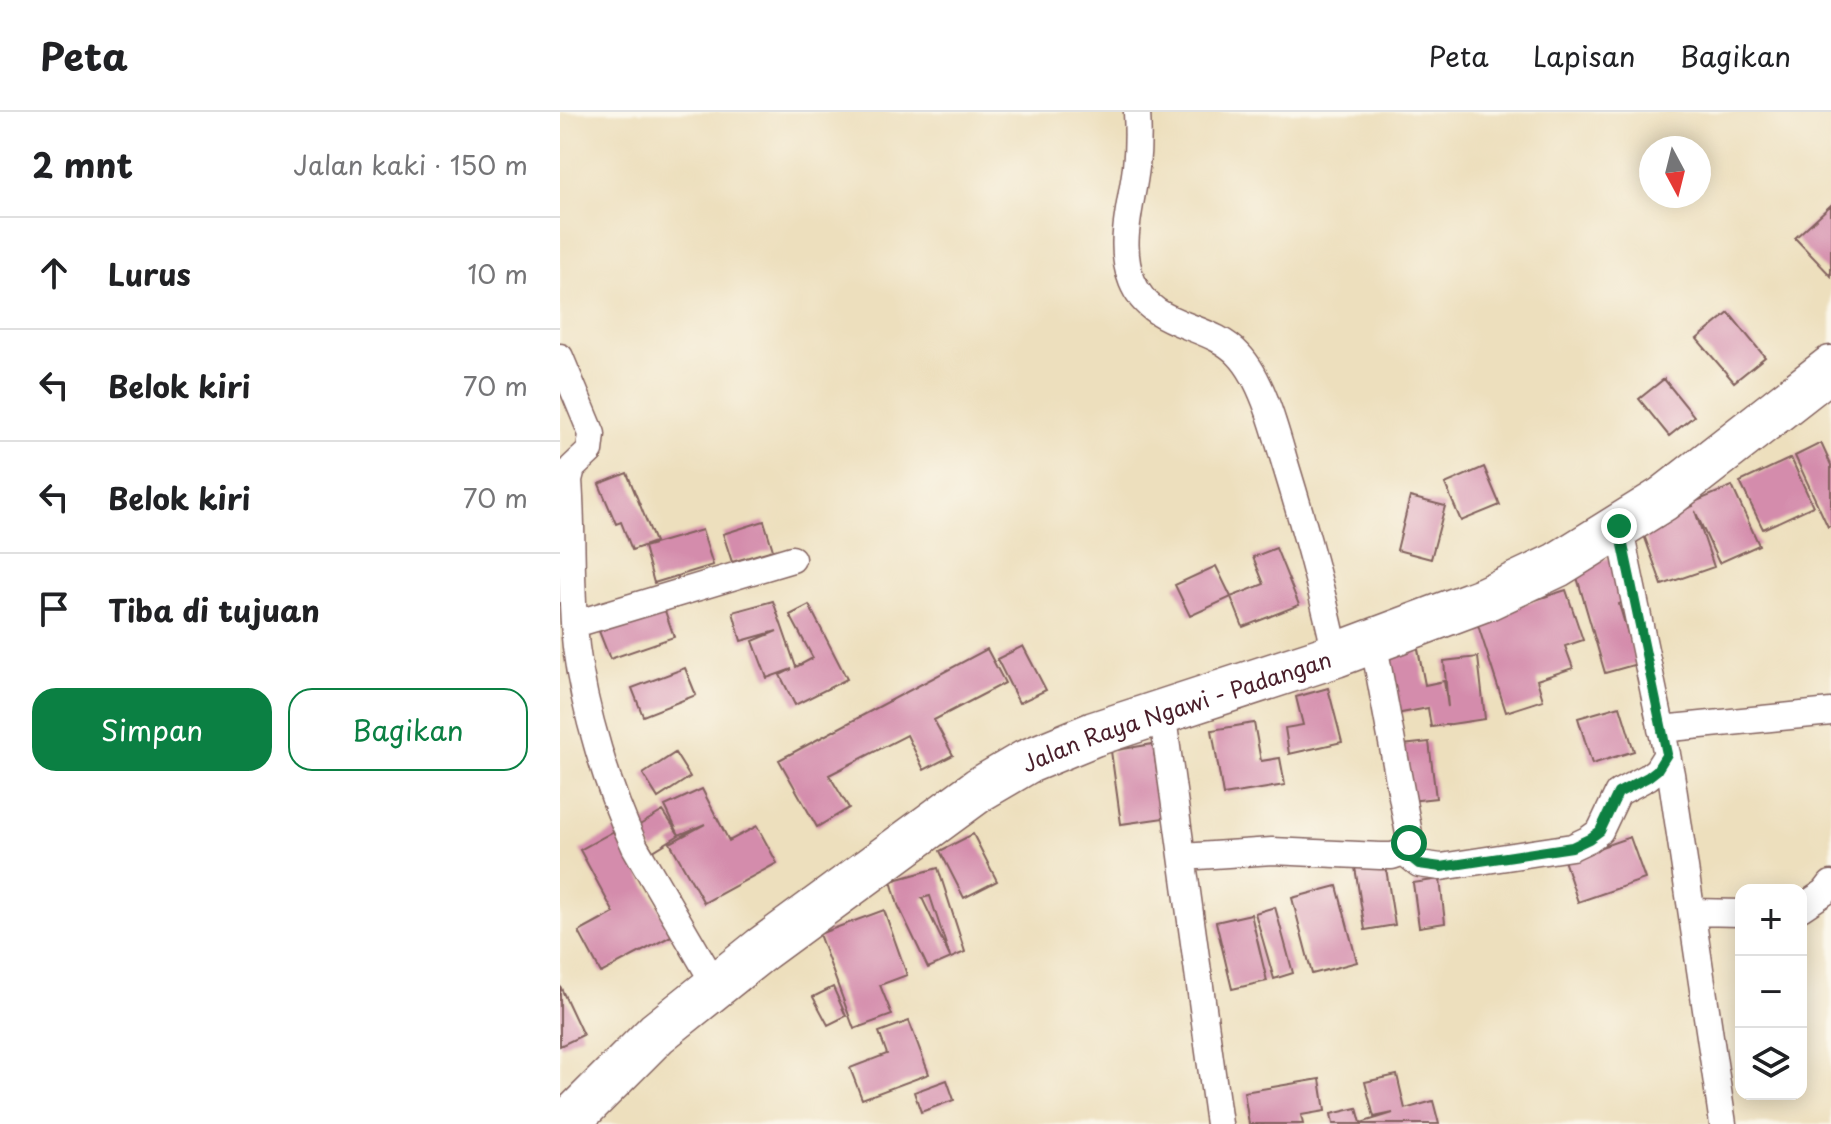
<!DOCTYPE html>
<html lang="id">
<head>
<meta charset="utf-8">
<style>
  body { margin:0; font-family:"Playpen Sans",sans-serif; background:#f6f6f6; color:#202124 }
  .controls { position:absolute; right:24px; bottom:24px; display:grid; overflow:hidden; border-radius:16px; box-shadow:0 4px 20px #0003 }
  .controls button { width:72px; height:72px; display:grid; place-items:center; padding:0; border:0; border-bottom:2px solid #e0e0e0; background:#fff; color:#202124; font:40px sans-serif }
  .compass { position:absolute; left:1079px; top:24px; width:72px; height:72px; border-radius:50%; background:#fff; box-shadow:0 4px 20px #0003; rotate:173deg }
  .stop { position:absolute; width:24px; height:24px; margin:-18px; border:6px solid #0b8043; border-radius:50%; background:#fff }
  .stop.end { background:#0b8043; border-color:#fff; box-shadow:0 2px 8px #0008 }
  .list { margin:0; padding:0; list-style:none }
  h2 { display:flex; justify-content:space-between; align-items:center; height:104px; margin:0; padding:0 32px; font-size:34px }
  h2 small { font-size:26px; font-weight:400; color:#757577 }
  .list li { display:grid; grid-template-columns:52px 1fr auto; gap:24px; align-items:center; box-sizing:border-box; height:112px; padding:0 32px; border-top:2px solid #e0e0e0 }
  .list b { display:block; font-size:30px; white-space:nowrap }
  .list em { font-size:26px; font-style:normal; color:#757577 }
  .actions { display:flex; gap:16px; padding:24px 32px }
  .actions a { flex:1; padding:18px 0; border:2px solid #0b8043; border-radius:24px; text-align:center; font-size:28px; color:#0b8043 }
  .actions .main { background:#0b8043; color:#fff }
  .icon { flex:none; width:44px; height:44px; fill:none; stroke:currentColor; stroke-width:2; stroke-linecap:round; stroke-linejoin:round }
  .map { position:relative; flex:none; width:1271px; height:1012px; overflow:hidden }
  header { display:flex; align-items:center; gap:48px; box-sizing:border-box; height:112px; padding:0 40px; background:#fff; border-bottom:2px solid #e0e0e0 }
  header strong { font-size:38px }
  nav { display:flex; gap:44px; margin-inline-start:auto; font-size:28px }
  main { display:flex }
  aside { flex:1; background:#fff }
  .map>svg:first-child { display:block }
</style>
</head>
<body>
<header>
<strong>Peta</strong>
<nav><a>Peta</a><a>Lapisan</a><a>Bagikan</a></nav>
</header>
<main>
<aside>
<h2>2 mnt<small>Jalan kaki · 150 m</small></h2>
<ul class="list">
<li><svg class="icon" aria-label="ahead" viewBox="0 0 24 24"><path d="M12 20V5M6 11l6-6 6 6"/></svg><div><b>Lurus</b></div><em>10 m</em></li>
<li><svg class="icon" aria-label="left" viewBox="0 0 24 24"><path d="M17 20v-9H6M10 6l-5 5 5 5"/></svg><div><b>Belok kiri</b></div><em>70 m</em></li>
<li><svg class="icon" aria-label="left" viewBox="0 0 24 24"><path d="M17 20v-9H6M10 6l-5 5 5 5"/></svg><div><b>Belok kiri</b></div><em>70 m</em></li>
<li><svg class="icon" aria-label="arrive" viewBox="0 0 24 24"><path d="M6 21V4h12l-3 4 3 4H6"/></svg><div><b>Tiba di tujuan</b></div></li>
</ul>
<div class="actions"><a class="main">Simpan</a><a>Bagikan</a></div>
</aside>
<div class="map">
<svg width="1271" height="1012" viewBox="0 0 1271 1012">
  <rect width="100%" height="100%" fill="#fbf7ec"/>
  <filter id="ink" filterUnits="userSpaceOnUse"><feTurbulence type="fractalNoise" baseFrequency=".0125" numOctaves="2"/><feDisplacementMap in="SourceGraphic" scale="16" xChannelSelector="R" yChannelSelector="G"/><feConvolveMatrix kernelMatrix="1 2 1 2 8 2 1 2 1" color-interpolation-filters="sRGB"/></filter>
  <filter id="wash" filterUnits="userSpaceOnUse"><feTurbulence type="fractalNoise" baseFrequency=".006" numOctaves="4" result="noise"/><feDisplacementMap in="SourceGraphic" scale="32" xChannelSelector="R" yChannelSelector="G"/><feGaussianBlur stdDeviation="1.8" result="paint"/><feColorMatrix in="noise" values="0 0 0 0 0 0 0 0 0 0 0 0 0 0 0 0 0 1.4 0 .05"/><feComposite in="paint" operator="in"/></filter>
  <g filter="url(#wash)">
    <rect width="100%" height="100%" fill="#eddfbd"/>
    <g id="blocks">
      <path fill="#d48cac" fill-rule="evenodd" d="M1271 93V164L1235 126Z
        M1169 201 1205 245 1174 270 1137 227Z
        M1104 267 1134 304 1109 324 1079 287Z
        M1261 331 1271 353V413L1268 415 1235 344Z
        M1231 346 1253 394 1203 417 1180 370Z
        M924 355 940 393 901 409 885 372Z
        M67 361 95 430 72 438 61 410 56 412 39 372Z
        M1172 374 1199 433 1159 451 1135 399 1154 455 1102 473 1080 412 1133 394 1132 391Z
        M850 385 885 394 871 447 837 438Z
        M204 409 213 438 172 450 163 422Z
        M142 418 153 453 94 471 84 435Z
        M716 436 739 493 683 515 671 485 630 504 615 473 656 454 671 485 704 472 693 445Z
        M1052 445 1064 490 1059 492 1077 552 1045 561 1014 455Z
        M1006 478 1023 528 1005 534 1013 556 977 568 983 588 946 600 916 507Z
        M213 489 236 555 253 546 230 503 249 493 287 567 235 593 220 563 232 557 207 566 193 529 217 519 181 529 173 500Z
        M104 496 114 525 50 547 39 519Z
        M857 532 865 573 884 569 888 595 884 549 918 545 925 607 871 615 868 596 836 602 825 538Z
        M463 534 486 578 459 591 437 547Z
        M427 537 445 571 374 608 393 643 364 658 347 623 269 663 289 696 257 715 219 648Z
        M125 556 136 583 83 604 72 576Z
        M768 576 782 630 729 642 725 616 743 613 736 585Z
        M1060 594 1074 639 1032 652 1018 606Z
        M694 611 701 649 720 646 725 673 663 683 652 618Z
        M869 630 876 686 850 689 843 633Z
        M593 632 604 706 561 712 551 639Z
        M115 641 130 665 98 686 83 662Z
        M142 677 169 729 197 714 217 751 144 791 110 731 145 712 119 723 105 694Z
        M103 699 119 723 93 739 78 714Z
        M56 718 113 823 41 861 19 820 54 801 20 738Z
        M413 722 437 769 404 786 380 739Z
        M1070 725 1085 767 1018 790 1004 748Z
        M824 744 835 813 805 818 794 749Z
        M378 756 405 840 368 856 338 793 331 769ZM370 784 390 845 362 786Z
        M880 767 885 811 859 815 853 771Z
        M777 774 797 850 752 862 732 786Z
        M715 795 733 861 714 867 695 801Z
        M324 798 347 863 320 873 332 903 294 917 259 822Z
        M691 802 707 869 672 877 656 810Z
        M0 874 23 923 0 934Z
        M273 875 286 904 268 913 253 885Z
        M349 909 369 962 302 987 290 956 327 942 319 920Z
        M837 963 845 997 873 989 879 1012H773L771 1002 797 996 801 1011 833 1001 814 1005 805 970Z
        M760 967 765 999 741 1003 743 1012H689L684 980Z
        M387 968 394 988 361 1000 354 980Z"/>
    </g>
  </g>
  <g filter="url(#ink)">
    <use href="#blocks" fill-opacity="0" stroke="#83625e" stroke-width="2"/>
    <g fill="none" stroke-linecap="round" stroke-linejoin="round">
      <defs>
        <path id="street" d="M577 0C578 18 578 37 576 55 572 92 557 132 572 169 591 217 649 210 679 243 702 267 715 317 724 348 744 413 762 477 776 543
          M0 245 32 322 30 339 12 356 9 368C13 424 10 480 16 535 24 599 48 677 75 735L156 874
          M1059 414 1111 662 1163 1012
          M15 512 232 447
          M602 599 659 1012
          M1101 617 1271 600
          M844 740 859 752 881 755 1012 735 1029 727 1040 719 1058 681 1088 665 1097 658 1107 642
          M623 745 712 739 820 744H832L844 740 849 731V722L813 528
          M1241 796 1265 780 1271 772
          M1133 800 1181 801"/>
        <g id="highway">
          <path id="s1" d="M6 1012 97 921 202 837 420 677 466 650 534 622 776 543 925 487 997 453 1103 387 1271 256"/>
        </g>
      </defs>
      <use href="#street" stroke="#83625e" stroke-width="29"/>
      <use href="#highway" stroke="#83625e" stroke-width="47"/>
      <use href="#street" stroke="#fff" stroke-width="26"/>
      <use href="#highway" stroke="#fff" stroke-width="44"/>
    </g>
  </g>
  <g fill="none" stroke-linecap="round" stroke-linejoin="round" filter="url(#ink)">
    <path stroke="#0b8043" stroke-width="10" d="M849 731 844 740 859 752 881 755 1012 735 1029 727 1040 719 1058 681 1088 665 1097 658 1107 642 1059 414"/>
  </g>
  <g text-anchor="middle" dominant-baseline="central" stroke-width="7" stroke-linejoin="round" paint-order="stroke">
    <g font-size="22" fill="#4a1f2b" stroke="#fbf7ec">
      <text stroke="none"><textPath href="#s1" startOffset="746">Jalan Raya Ngawi - Padangan</textPath></text>
    </g>
  </g>
</svg>
<div class="controls">
<button>+</button>
<button>−</button>
<button><svg class="icon" aria-label="layers" viewBox="0 0 24 24"><path d="M12 4l9 5-9 5-9-5zM3 14l9 5 9-5"/></svg></button>
</div>
<svg class="compass" viewBox="-18 -18 36 36"><path d="M0-13l5 13h-10z" fill="#e53935"/><path d="M0 13l5-13h-10z" fill="#757577"/></svg>
<div class="stop" style="left:849px;top:731px"></div>
<div class="stop end" style="left:1059px;top:414px"></div>
</div>
</main>
</body>
</html>
